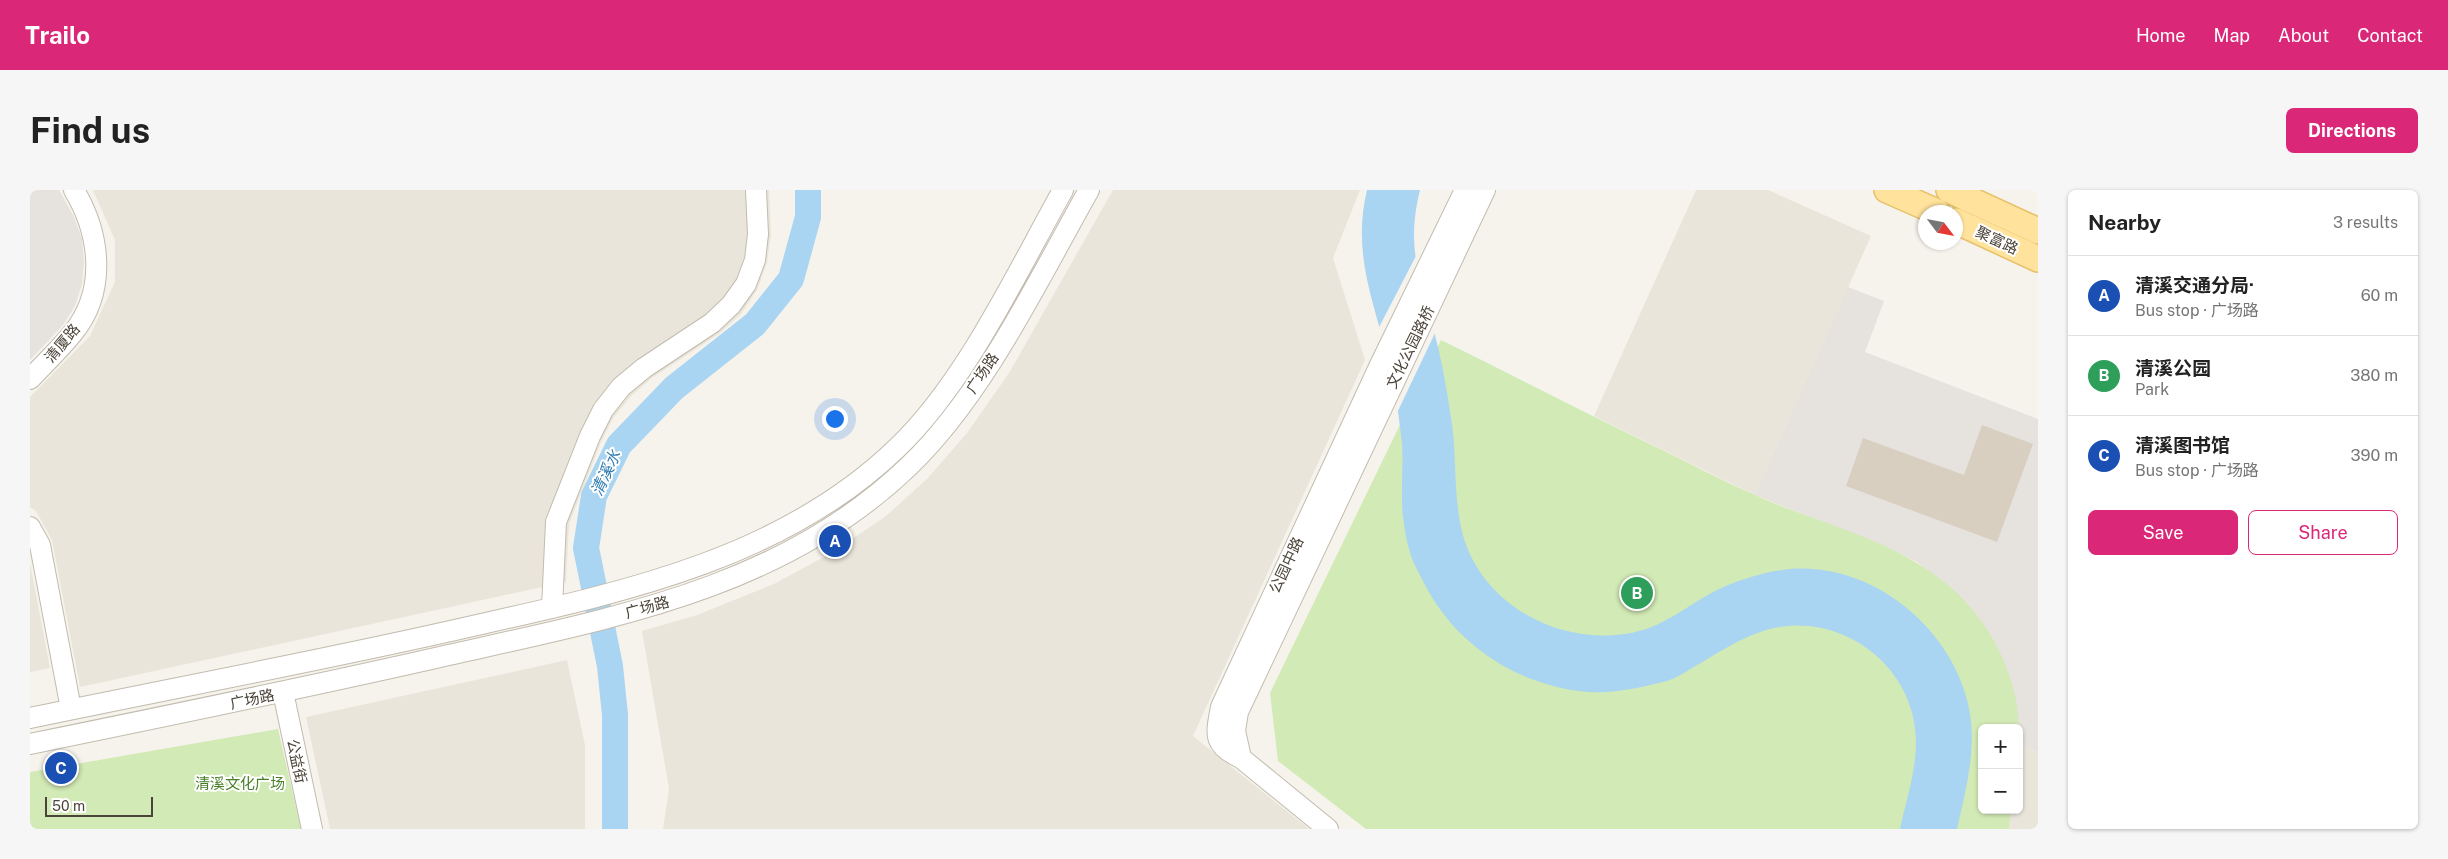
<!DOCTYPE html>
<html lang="en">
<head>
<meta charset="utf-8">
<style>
  body { margin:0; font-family:"Public Sans","Noto Sans SC",sans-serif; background:#f6f6f6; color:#222 }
  .controls { position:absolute; right:15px; bottom:15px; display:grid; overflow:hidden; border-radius:8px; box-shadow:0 1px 4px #0004 }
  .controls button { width:45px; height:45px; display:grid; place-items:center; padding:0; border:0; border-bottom:1px solid #e0e0e0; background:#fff; color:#222; font:25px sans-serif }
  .compass { position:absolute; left:1888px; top:15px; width:45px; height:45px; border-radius:50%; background:#fff; box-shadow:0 1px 4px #0004; rotate:122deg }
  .scale { position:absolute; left:15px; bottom:12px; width:108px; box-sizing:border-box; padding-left:5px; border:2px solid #4b4439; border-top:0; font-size:14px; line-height:18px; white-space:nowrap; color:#4b4439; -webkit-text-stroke:4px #fff; paint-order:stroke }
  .you { position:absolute; left:804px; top:228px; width:18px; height:18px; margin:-12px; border:4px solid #fff; border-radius:50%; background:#1a73e8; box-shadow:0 0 0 8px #1a73e833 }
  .badge { display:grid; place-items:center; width:32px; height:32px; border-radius:50%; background:#db2777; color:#fff; font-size:16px; font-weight:700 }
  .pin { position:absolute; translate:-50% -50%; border:2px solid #fff; box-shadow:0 1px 5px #0006 }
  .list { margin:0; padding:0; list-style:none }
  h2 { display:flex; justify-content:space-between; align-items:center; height:65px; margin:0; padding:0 20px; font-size:21px }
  h2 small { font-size:16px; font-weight:400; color:#767676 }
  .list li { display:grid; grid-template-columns:32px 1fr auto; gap:15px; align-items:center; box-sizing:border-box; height:80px; padding:0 20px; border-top:1px solid #e0e0e0 }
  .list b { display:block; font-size:19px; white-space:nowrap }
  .list p { margin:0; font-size:16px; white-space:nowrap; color:#767676 }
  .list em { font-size:16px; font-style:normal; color:#767676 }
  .actions { display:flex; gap:10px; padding:15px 20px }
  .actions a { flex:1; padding:11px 0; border:1px solid #db2777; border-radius:8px; text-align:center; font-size:18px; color:#db2777 }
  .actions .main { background:#db2777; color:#fff }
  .map { position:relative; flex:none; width:2008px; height:639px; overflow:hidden; border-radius:8px }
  header { display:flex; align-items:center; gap:30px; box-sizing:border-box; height:70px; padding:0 25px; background:#db2777; color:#fff }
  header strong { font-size:24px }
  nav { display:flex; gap:28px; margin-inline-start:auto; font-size:18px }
  .intro { display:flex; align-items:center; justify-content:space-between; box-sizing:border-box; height:120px; padding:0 30px }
  h1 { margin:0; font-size:35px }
  .button { padding:12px 22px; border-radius:8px; background:#db2777; color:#fff; font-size:18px; font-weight:700 }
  main { display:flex; gap:30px; padding:0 30px }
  aside { flex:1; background:#fff; border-radius:8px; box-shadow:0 1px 4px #0004 }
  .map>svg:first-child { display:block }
</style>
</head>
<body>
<header>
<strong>Trailo</strong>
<nav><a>Home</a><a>Map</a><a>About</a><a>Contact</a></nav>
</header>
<div class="intro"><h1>Find us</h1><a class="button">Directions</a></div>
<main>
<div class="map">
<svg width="2008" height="639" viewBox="0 0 2008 639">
  <rect width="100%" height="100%" fill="#f6f3ec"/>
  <path fill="#eae5da" d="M63 0H739L741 44 737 73 727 100 711 124 690 143 622 188 601 206 584 227 571 252 539 334 536 392 50 497 22 350 6 321 0 317V207L60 146 85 92V50Z
    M1083 0H1330L1303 68 1335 170 1163 546 1279 639H633L639 599 612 441 667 425 744 394 803 362 856 326 897 289 937 243 979 183Z
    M1666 0H1738L1841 46 1725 305 1564 226Z
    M0 373 20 478 0 482Z
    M537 470 555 555V639H300L276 527Z
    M1989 555 2008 562V639H1979L1981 620H1989Z"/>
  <path fill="#e6e2dd" d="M0 0H29L44 27 52 49 54 72 52 94 45 116 33 135 0 170Z
    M1818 97 1854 111 1835 162 2008 229V562L1989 555V538L1973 470 1957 441 1938 414 1887 372 1858 358 1725 305Z"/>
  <path fill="#d2eab5" d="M1411 150C1482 185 1552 221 1624 256 1657 272 1691 290 1725 305 1787 333 1859 348 1913 391 1956 424 1988 483 1989 538H1952V620H1981L1979 639H1336L1248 571 1240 503Z
    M248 539 271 639H0V582Z"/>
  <path fill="#a9d4f2" d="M1337 0H1390C1374 64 1394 97 1408 157 1414 183 1418 208 1422 234 1427 272 1423 312 1434 349 1458 424 1547 463 1619 438 1643 429 1665 411 1687 400 1706 391 1725 385 1745 381 1833 364 1922 434 1939 518 1947 559 1936 599 1927 639H1870C1876 611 1886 581 1886 552 1886 475 1809 419 1736 440 1709 448 1685 465 1662 478 1654 483 1646 488 1637 491 1609 498 1579 505 1549 501 1482 492 1423 452 1393 391 1389 383 1384 375 1381 366 1378 356 1375 344 1374 334 1369 305 1375 274 1371 245 1368 219 1364 194 1358 168 1343 110 1322 62 1337 0Z"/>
  <path fill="#f6f3ec" d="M1387 64 1389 82 1406 141 1366 225 1355 169 1347 141Z"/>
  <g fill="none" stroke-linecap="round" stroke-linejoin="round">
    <path stroke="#a9d4f2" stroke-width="26" d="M585 639V525L580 476 556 358 564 306 589 255 644 198 725 134 761 89 778 27V0"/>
  </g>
  <path fill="#d8cfc1" d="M1952 235 2003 254 1967 352 1816 296 1833 248 1934 285Z"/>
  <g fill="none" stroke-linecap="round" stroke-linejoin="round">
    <defs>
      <path id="minor" d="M0 189C14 174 29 160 42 144 77 102 71 45 44 0
        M0 337 10 355 41 519
        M522 418 526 332 560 246 573 220 591 197 614 178 682 133 701 115 716 94 725 70 728 44 726 0
        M253 502 282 639
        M0 528C139 499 278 473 416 442 574 406 746 375 867 258 936 192 986 84 1033 0
        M0 554C137 526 274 498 410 467 577 429 751 400 879 276 954 204 1008 90 1059 0
        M1211 568 1205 541 1208 522 1455 0
        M1298 639 1211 568C1182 555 1186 544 1191 517L1349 177 1435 0"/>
      <path id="major" d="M1857 0 1907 22
        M1919 0 2008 41
        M1926 31 2008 69"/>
    </defs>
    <use href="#minor" stroke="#c2bbae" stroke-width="22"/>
    <use href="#major" stroke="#e6c16a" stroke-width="28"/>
    <use href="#minor" stroke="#fff" stroke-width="20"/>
    <use href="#major" stroke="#ffe39c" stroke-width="25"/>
  </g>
  <g text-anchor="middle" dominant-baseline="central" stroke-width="4" stroke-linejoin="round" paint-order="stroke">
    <g font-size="15" fill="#4b4439" stroke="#fff">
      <text transform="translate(1967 50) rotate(25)">聚富路</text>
      <text transform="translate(32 153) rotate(-50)">清厦路</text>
      <text transform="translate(1380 157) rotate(-64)">文化公园路桥</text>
      <text transform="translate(952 183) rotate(-56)">广场路</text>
      <text transform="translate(1256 375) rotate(-65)">公园中路</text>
      <text transform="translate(617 417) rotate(-15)">广场路</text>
      <text transform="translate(222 509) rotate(-12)">广场路</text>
      <text transform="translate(267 571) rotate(78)">公益街</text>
    </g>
    <g font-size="15" fill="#4a7f2a" stroke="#fff">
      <text x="210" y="593">清溪文化广场</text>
    </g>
    <g font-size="16" font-style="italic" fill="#2e7ab2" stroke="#fff">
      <text transform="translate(576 283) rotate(-65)">清溪水</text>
    </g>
  </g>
</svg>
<div class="controls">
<button>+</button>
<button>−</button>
</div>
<svg class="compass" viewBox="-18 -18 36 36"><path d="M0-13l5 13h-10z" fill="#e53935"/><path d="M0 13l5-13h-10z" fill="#767676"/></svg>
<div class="scale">50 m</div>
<div class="you"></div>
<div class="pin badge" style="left:805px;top:351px;background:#1a4fb4">A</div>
<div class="pin badge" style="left:1607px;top:403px;background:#2e9e5b">B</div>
<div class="pin badge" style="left:31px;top:578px;background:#1a4fb4">C</div>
</div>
<aside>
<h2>Nearby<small>3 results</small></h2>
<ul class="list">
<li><span class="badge" style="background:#1a4fb4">A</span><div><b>清溪交通分局·</b><p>Bus stop · 广场路</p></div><em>60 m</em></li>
<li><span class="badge" style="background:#2e9e5b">B</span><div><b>清溪公园</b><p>Park</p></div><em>380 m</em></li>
<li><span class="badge" style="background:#1a4fb4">C</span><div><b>清溪图书馆</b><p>Bus stop · 广场路</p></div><em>390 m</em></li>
</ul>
<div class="actions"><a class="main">Save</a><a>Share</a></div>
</aside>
</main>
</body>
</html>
